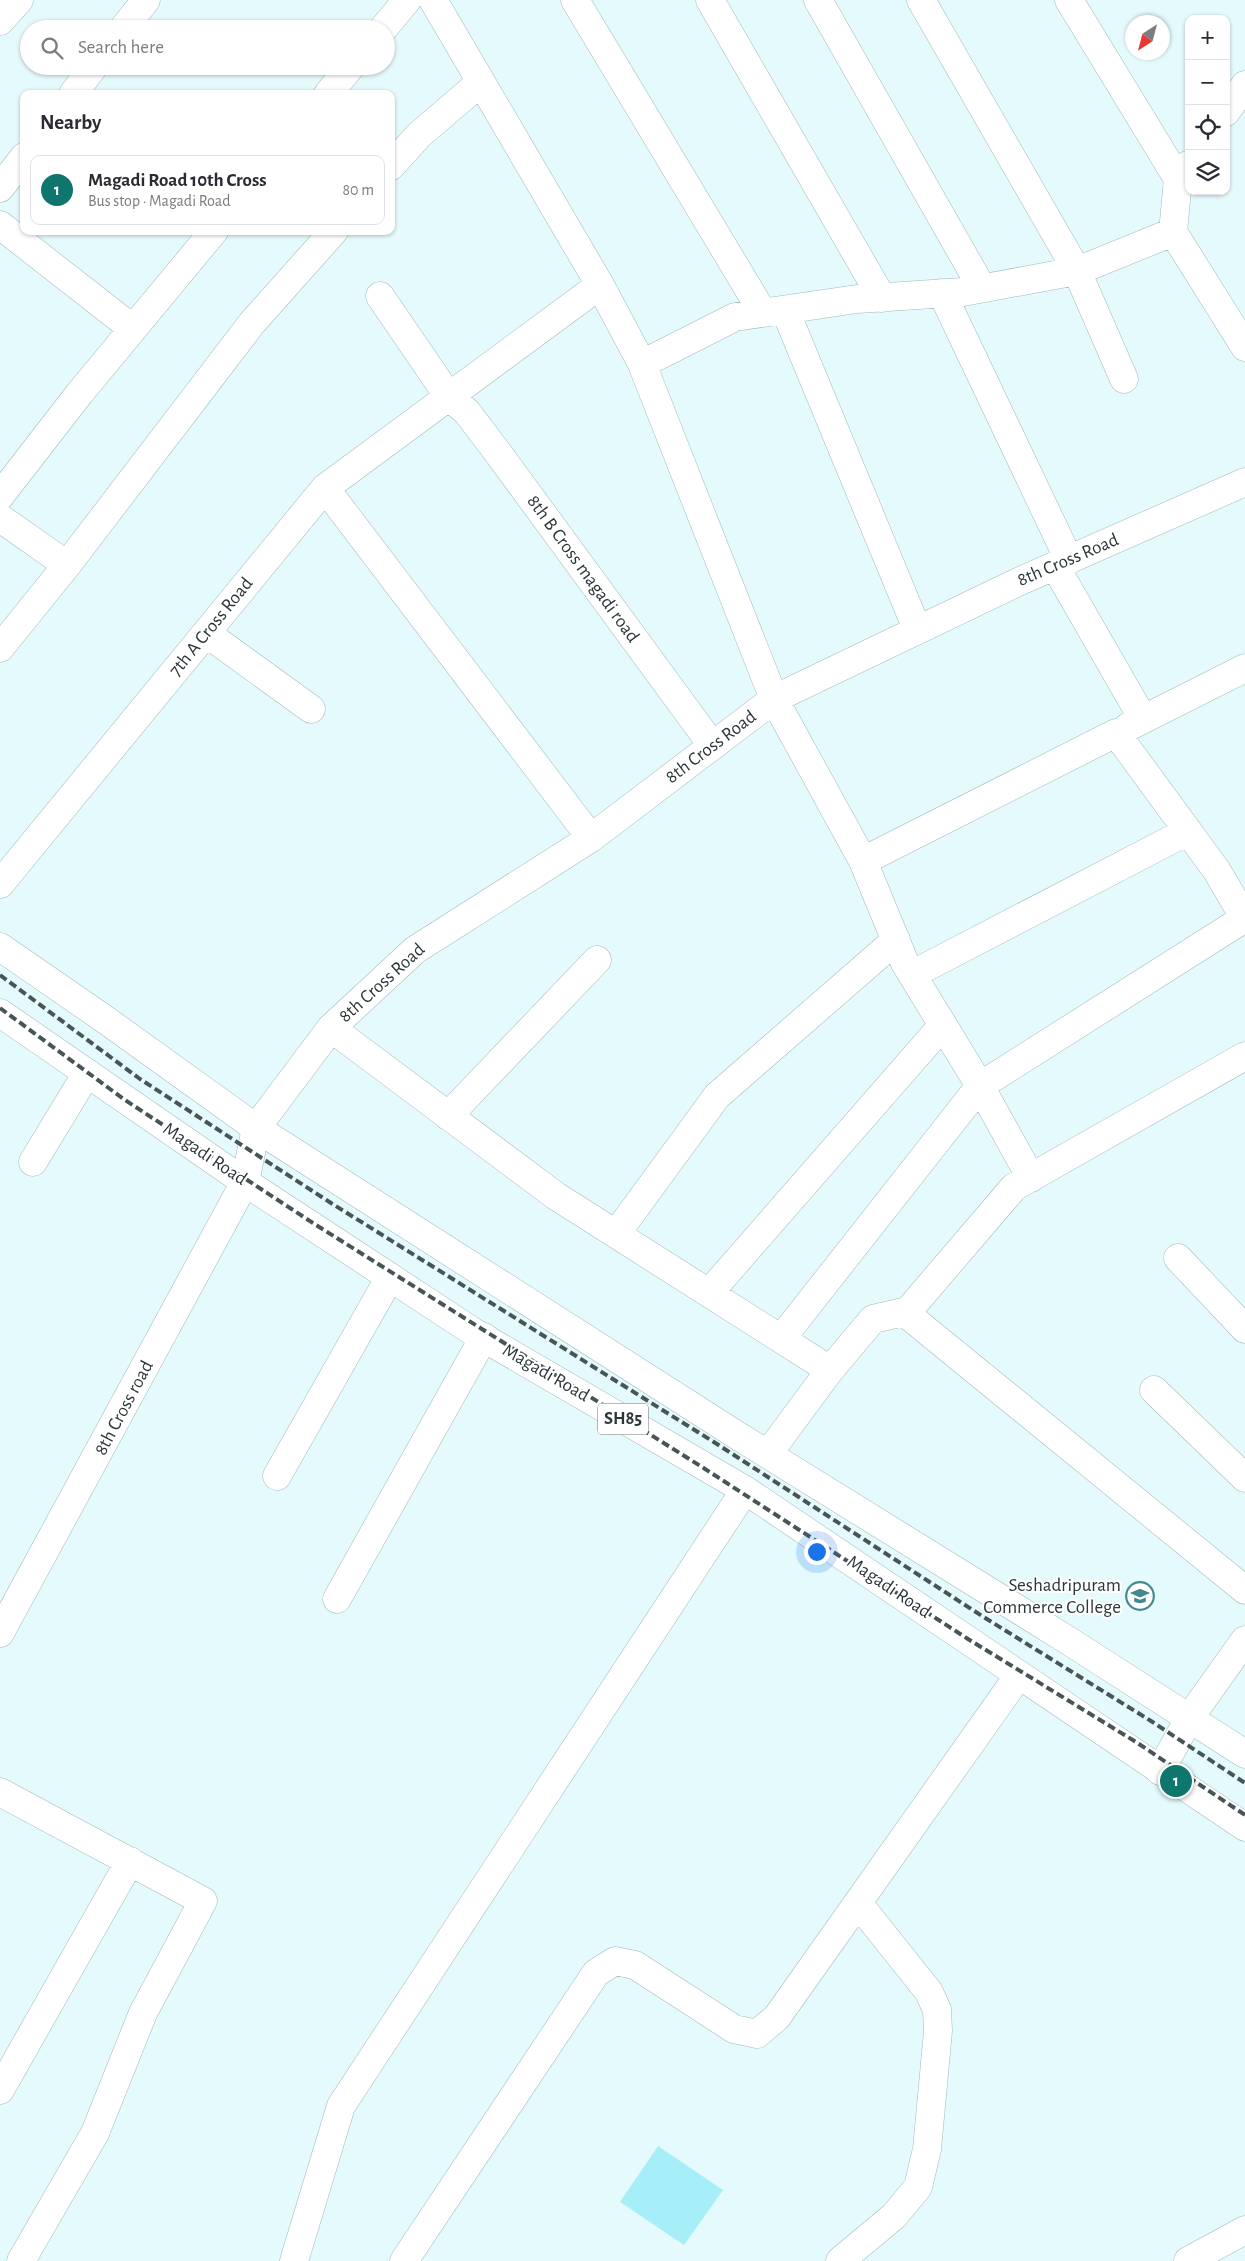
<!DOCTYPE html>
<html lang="en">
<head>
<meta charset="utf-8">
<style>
  body { margin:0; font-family:"Alegreya Sans",sans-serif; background:#f2f2f3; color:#2b2b33 }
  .controls { position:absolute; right:15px; top:15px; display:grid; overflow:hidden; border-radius:10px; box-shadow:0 1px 4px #0004 }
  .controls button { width:45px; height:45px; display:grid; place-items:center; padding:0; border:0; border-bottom:1px solid #e1e1e2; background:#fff; color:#2b2b33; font:25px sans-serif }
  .compass { position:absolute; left:1125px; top:15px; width:45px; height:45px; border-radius:50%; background:#fff; box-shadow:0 1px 4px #0004; rotate:216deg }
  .you { position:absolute; left:816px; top:1551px; width:18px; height:18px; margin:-12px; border:4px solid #fff; border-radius:50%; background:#1a73e8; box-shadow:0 0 0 8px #1a73e833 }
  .badge { display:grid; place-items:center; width:32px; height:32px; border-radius:50%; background:#0f766e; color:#fff; font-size:16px; font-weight:700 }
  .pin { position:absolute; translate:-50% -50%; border:2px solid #fff; box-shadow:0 1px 5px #0006 }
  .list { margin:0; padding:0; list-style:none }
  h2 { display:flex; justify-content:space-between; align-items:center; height:65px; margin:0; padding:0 20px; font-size:21px }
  h2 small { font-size:16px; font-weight:400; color:#7c7c81 }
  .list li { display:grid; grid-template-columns:32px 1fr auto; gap:15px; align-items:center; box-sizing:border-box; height:70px; margin:0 10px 10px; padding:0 10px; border:1px solid #e1e1e2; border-radius:10px }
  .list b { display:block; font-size:19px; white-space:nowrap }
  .list p { margin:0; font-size:16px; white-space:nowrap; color:#7c7c81 }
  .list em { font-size:16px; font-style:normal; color:#7c7c81 }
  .icon { flex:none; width:28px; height:28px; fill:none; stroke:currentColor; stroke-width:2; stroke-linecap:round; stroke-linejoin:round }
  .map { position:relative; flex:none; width:1245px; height:2261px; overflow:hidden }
  .search { position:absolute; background:#fff; box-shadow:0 1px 4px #0004; left:20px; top:20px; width:375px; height:55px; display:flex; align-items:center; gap:12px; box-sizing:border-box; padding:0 18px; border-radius:28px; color:#7c7c81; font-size:19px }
  .panel { position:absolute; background:#fff; box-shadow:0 1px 4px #0004; left:20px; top:90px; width:375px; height:145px; border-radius:10px }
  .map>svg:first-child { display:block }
</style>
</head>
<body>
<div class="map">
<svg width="1245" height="2261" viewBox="0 0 1245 2261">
  <rect width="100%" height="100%" fill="#e4fafd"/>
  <path fill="#a6eff8" d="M658 2146 723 2190 684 2245 620 2202Z"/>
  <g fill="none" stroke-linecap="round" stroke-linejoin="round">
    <defs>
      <path id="minor" d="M433 0 600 285 642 364
        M575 0 763 313
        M710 0 882 298
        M818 0 982 288
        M921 0 1077 271 1124 379
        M1069 0 1178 179
        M0 21 19 0
        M123 29 146 0
        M383 29 407 0
        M73 94 94 66
        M328 94 351 66
        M1226 112 1245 85
        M1188 165 1178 179 1173 232 1245 347
        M391 166 419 135 481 82
        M0 188 24 157
        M0 225 133 329
        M1173 232 1077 271 963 292 857 299 735 317 642 364 774 699 863 861 1116 733 1217 871 1245 919
        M942 293 1069 560
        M380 296 449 397 467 412 498 453 712 745
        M785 310 917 629
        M325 488 591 838
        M0 496 79 394 214 231
        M0 518 67 565 0 648
        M67 565 252 323 334 231
        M1055 566 1143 719
        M206 633 311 709
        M1128 727 1245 668
        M863 861 905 963 980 1086 1031 1178
        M0 884 325 488 600 285
        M913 974 1188 831
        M331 1028 556 1196 830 1370
        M448 1116 597 960
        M33 1162 87 1073
        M616 1234 717 1096 896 940
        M1178 1258 1245 1329
        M709 1293 943 1025
        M904 1312 1245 1590
        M781 1339 980 1086 1245 918
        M1154 1390 1245 1478
        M768 1454 830 1370 873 1319 908 1311 1014 1187 1245 1056
        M277 1476 390 1277
        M337 1599 484 1337
        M0 1633 245 1182 256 1128 331 1028 415 950 591 838 774 699 1018 582 1245 482
        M1160 1771 1190 1717 1245 1640
        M0 1792 203 1901 143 2013 95 2133 21 2261
        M0 2090 130 1861
        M294 2261 341 2106 745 1490
        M404 2261 596 1973 615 1961 635 1965 734 2029 757 2034 777 2017 1019 1675
        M840 2261 894 2216 918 2187 927 2149 938 2031 937 2010 929 1992 858 1903
        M1188 2261 1245 2230"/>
      <path id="primary" d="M0 947 103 1018 256 1128 735 1434 1069 1641 1245 1754
        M0 1013 245 1182 472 1331 745 1490 1245 1827"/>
    </defs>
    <use href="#minor" stroke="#9fbabd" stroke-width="29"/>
    <use href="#primary" stroke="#9fbabd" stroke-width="29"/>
    <use href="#minor" stroke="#fff" stroke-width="28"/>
    <use href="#primary" stroke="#fff" stroke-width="28"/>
    <path stroke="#485557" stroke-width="4" stroke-dasharray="8 4" stroke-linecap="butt" d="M0 975 140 1079 331 1203 717 1444 982 1616 1151 1721 1245 1783
      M0 1008 125 1100 316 1225 702 1467 968 1639 1136 1742 1245 1815"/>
  </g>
  <defs>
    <symbol id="university-ring" viewBox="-11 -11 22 22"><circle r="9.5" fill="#fff" stroke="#428992" stroke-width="1.5"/><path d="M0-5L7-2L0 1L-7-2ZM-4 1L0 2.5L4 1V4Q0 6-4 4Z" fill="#428992"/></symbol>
  </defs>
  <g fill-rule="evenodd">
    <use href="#university-ring" x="1124" y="1580" width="32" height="32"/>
  </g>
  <g text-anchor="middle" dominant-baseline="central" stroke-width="4" stroke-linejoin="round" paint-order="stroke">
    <rect fill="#fff" stroke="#6b7274" stroke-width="1" x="598" y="1403.5" width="50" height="31" rx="4"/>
    <g font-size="18" font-weight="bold" fill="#2b3638">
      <text x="623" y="1419">SH85</text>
    </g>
    <g font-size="19" fill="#2b3638" stroke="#fff">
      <text transform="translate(1068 560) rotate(-23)">8th Cross Road</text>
      <text transform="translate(583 569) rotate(54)">8th B Cross magadi road</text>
      <text transform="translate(211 627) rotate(-51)">7th A Cross Road</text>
      <text transform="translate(711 747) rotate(-37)">8th Cross Road</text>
      <text transform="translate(382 983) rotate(-42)">8th Cross Road</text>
      <text transform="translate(205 1154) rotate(34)">Magadi Road</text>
      <text transform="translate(546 1373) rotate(30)">Magadi Road</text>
      <text transform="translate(124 1408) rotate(-62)">8th Cross road</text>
      <text transform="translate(889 1587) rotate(34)">Magadi Road</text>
    </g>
    <g font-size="19" fill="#2b3638" stroke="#fff" text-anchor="end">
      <text x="1121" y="1585">Seshadripuram<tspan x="1121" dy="22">Commerce College</tspan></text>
    </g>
  </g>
</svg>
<div class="controls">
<button>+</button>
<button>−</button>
<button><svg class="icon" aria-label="locate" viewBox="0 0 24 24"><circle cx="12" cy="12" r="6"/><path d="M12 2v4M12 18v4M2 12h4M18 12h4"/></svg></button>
<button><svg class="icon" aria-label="layers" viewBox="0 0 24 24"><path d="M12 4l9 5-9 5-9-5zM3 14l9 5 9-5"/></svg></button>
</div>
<svg class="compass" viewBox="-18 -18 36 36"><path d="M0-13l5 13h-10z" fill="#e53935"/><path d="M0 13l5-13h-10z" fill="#7c7c81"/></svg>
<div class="you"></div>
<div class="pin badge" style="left:1176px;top:1781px">1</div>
<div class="search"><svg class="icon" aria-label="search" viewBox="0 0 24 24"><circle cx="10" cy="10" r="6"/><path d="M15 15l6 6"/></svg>Search here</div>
<section class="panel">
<h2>Nearby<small></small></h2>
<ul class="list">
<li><span class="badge">1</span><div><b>Magadi Road 10th Cross</b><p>Bus stop · Magadi Road</p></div><em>80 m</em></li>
</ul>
</section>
</div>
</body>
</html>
